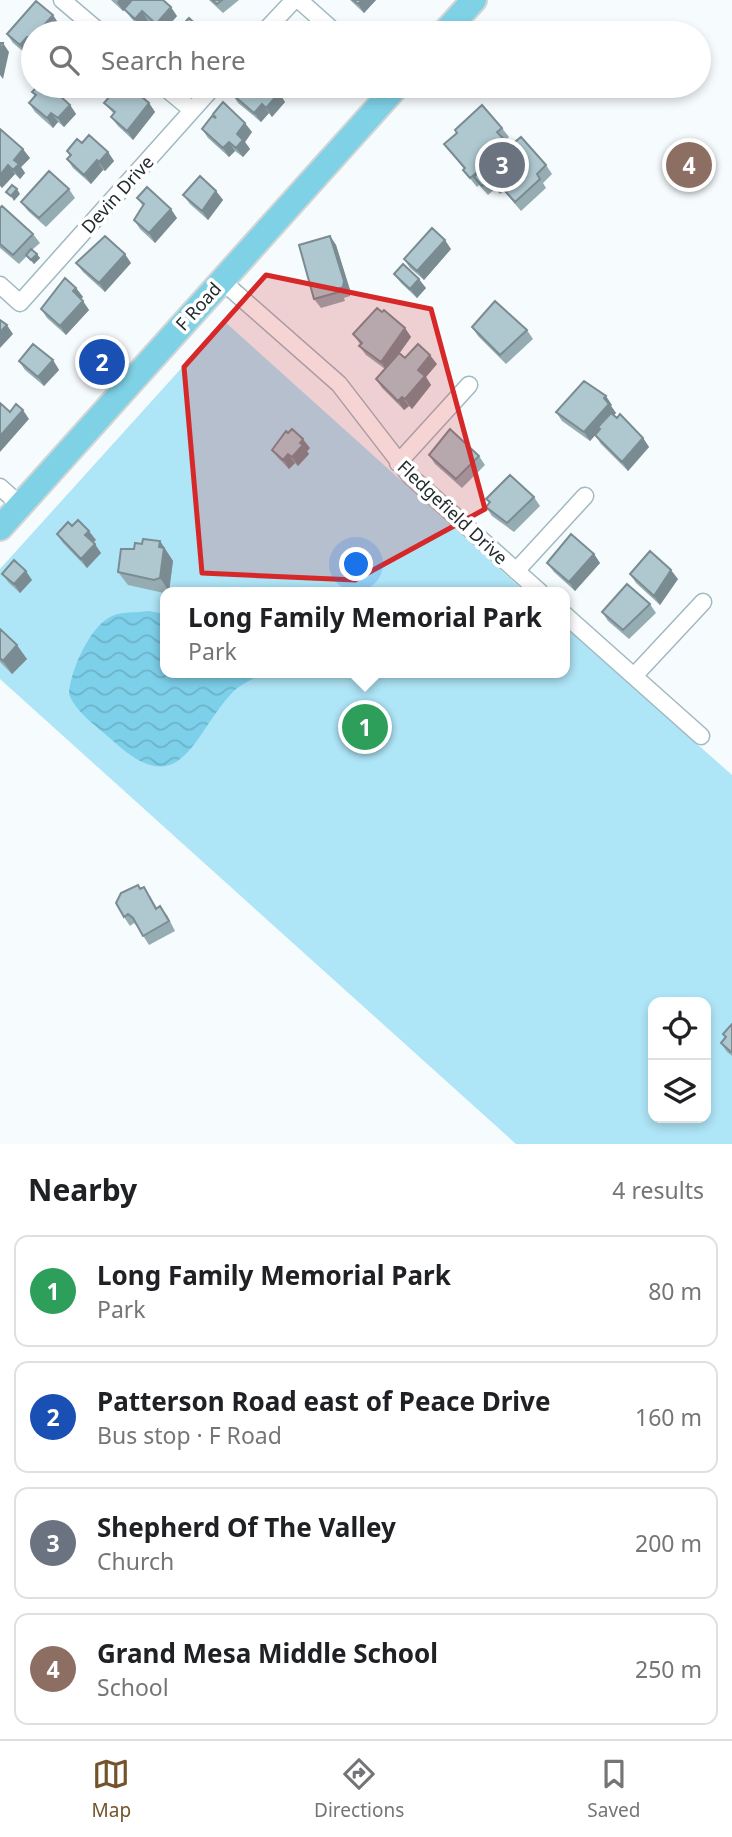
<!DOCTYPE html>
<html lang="en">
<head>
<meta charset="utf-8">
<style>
  body { margin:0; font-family:"Noto Sans",sans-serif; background:#f6f6f6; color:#202124 }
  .controls { position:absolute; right:21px; bottom:21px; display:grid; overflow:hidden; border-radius:14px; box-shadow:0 4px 10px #0003 }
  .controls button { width:63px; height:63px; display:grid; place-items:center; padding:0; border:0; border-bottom:2px solid #e0e0e0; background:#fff; color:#202124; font:35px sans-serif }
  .you { position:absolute; left:357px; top:565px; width:24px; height:24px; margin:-18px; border:5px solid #fff; border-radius:50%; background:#1a73e8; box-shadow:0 0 0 10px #1a73e833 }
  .badge { display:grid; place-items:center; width:46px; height:46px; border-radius:50%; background:#74532a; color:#fff; font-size:23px; font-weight:700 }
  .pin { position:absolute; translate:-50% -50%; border:4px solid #fff; box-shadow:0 2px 7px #0006 }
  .popup { position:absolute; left:160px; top:587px; width:410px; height:91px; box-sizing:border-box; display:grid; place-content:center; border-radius:14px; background:#fff; filter:drop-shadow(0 2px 5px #0005); font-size:23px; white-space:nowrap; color:#757577 }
  .popup b { font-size:26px; color:#202124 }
  .popup::after { content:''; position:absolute; left:50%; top:100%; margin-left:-14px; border:14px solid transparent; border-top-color:#fff }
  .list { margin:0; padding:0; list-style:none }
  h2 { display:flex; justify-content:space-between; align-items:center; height:91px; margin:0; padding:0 28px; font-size:30px }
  h2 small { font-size:23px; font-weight:400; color:#757577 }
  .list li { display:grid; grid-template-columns:46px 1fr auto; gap:21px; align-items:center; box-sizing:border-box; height:112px; margin:0 14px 14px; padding:0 14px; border:2px solid #e0e0e0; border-radius:14px }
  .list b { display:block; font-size:26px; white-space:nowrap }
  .list p { margin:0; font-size:23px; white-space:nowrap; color:#757577 }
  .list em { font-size:23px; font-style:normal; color:#757577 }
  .icon { flex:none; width:38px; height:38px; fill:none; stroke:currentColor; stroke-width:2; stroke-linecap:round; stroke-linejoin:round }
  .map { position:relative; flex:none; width:732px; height:1144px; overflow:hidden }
  .search { position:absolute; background:#fff; box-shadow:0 4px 10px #0003; left:21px; right:21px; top:21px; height:77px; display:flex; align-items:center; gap:18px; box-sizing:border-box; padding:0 24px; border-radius:38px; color:#757577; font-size:26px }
  .sheet { height:595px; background:#fff }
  nav { display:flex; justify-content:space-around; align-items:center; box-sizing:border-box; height:98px; border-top:2px solid #e0e0e0; background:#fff; font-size:19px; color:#757577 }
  nav a { display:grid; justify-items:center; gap:4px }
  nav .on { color:#74532a }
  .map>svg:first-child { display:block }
</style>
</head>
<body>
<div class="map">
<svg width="732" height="1144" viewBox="0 0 732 1144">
  <defs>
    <pattern id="water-waves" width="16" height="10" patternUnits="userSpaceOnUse" patternTransform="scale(1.75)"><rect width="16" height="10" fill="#7dd0ea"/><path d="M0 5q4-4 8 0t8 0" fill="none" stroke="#6cb3c9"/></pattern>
  </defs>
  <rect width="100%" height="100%" fill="#f6fbfd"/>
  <path fill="#aee5f7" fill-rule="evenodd" d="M224 321 525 592H166V673H564L565 627 732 775V1144H516L0 679V569ZM653 1002H706V1118H653Z"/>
  <path fill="url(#water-waves)" d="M149 611 165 614 166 673H261C251 681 240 684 231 694 191 738 181 803 113 741 98 727 76 713 69 694 70 672 89 628 110 617 121 611 137 613 149 611Z"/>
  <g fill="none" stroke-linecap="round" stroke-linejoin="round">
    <defs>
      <path id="street" d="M62 0 101 33
        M299 0 336 33
        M263 33 294 0
        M163 86 192 110
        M221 280 339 384 410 476 540 592
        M0 285 20 303 214 86
        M398 463 469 385
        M0 487 20 505
        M516 571 585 496
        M564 614 701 736
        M634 676 703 602"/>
      <path id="primary" d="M444 33 474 0
        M0 528 397 86"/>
    </defs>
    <use href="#street" stroke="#a1b9c1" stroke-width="19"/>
    <use href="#primary" stroke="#d3d5d5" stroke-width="28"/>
    <use href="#street" stroke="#fff" stroke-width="16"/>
    <use href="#primary" stroke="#7fd1e6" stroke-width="24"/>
  </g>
  <path fill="#96acb3" d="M111 0H132L177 16 162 33 148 21 141 28 131 18 125 10 123 11Z
    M209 0H239L223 13Z
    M350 0H376L364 13Z
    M59 24 33 33V46L26 54 13 43 7 34Z
    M246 87 279 93 285 102 272 117 269 113 261 122 238 103 232 94Z
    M32 92 70 105 76 114 64 127 58 122 53 128 35 112 29 103 35 96Z
    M104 103H149L155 112 133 140 118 126 111 117 114 114Z
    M213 114 252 132 245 142 250 149 243 157 235 151 229 157 208 138 202 129 214 117Z
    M502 128 509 137 505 141 510 146 546 165 552 174 543 183 546 188 521 211 504 191 500 194 495 189 488 195 479 185 477 187 463 170 464 169 444 144Z
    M0 129 30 158 21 167 25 173 20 179 15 174 2 188 0 186Z
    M82 143 108 152 114 161 105 171 103 170 91 184 73 168 67 159 70 156 67 151Z
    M69 189 75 198 46 227 28 211 21 202Z
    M216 191 223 200 208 220 190 204 183 195Z
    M137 198 177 218 155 243 140 229 134 220 143 206Z
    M0 208 33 234 40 243 32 250 40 258 34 264 27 256 19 264 0 248Z
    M330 236 336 245 350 290V296L344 298 345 301 321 308 314 299Z
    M451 249 424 280 410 268 404 259Z
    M76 263H131L105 292 83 272Z
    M394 274 426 288 417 298 401 283Z
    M76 288 83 297 81 299 89 310 66 335 47 318 41 309Z
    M382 312 405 328 411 337 399 353 405 358 437 364 426 377 431 385 412 409 409 406 404 410 382 388 376 379 385 369 366 355 359 346 360 344 353 334Z
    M472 327 527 330 533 339 506 364 478 336Z
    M53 360 59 370 44 386 25 370 19 361Z
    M612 405 611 406 616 413 614 415 643 438 649 447 628 471 601 444 595 435 590 441 562 421 556 412Z
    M310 448 307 451 309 454 298 466 295 463 289 469 279 459 272 450Z
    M429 455 479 456 485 465 462 488 435 464Z
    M534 497 540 506 514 532 492 516 486 507 489 503 486 499Z
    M72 526 96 540 93 543 101 553 87 568 63 543 57 534Z
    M160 541 173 561 169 591 164 593 128 585 118 572 134 549 142 544Z
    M594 554 600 563 575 591 554 572 547 563Z
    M2 574 32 580 20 593 9 583Z
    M630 574 678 579 660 605 636 583Z
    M650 604 656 613 629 639 608 621 602 612Z
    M0 629 27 659 12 674 0 662Z
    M141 889 150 896 157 908 167 915 175 931 149 945 137 926 134 923 130 926 124 917Z
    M732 1024V1056L727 1052 721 1043 725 1038 723 1034Z"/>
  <path fill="#7a8c92" d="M119 0H132L123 11 117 2Z
    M362 0H376L364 13 358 4Z
    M171 7 177 16 162 33 156 24Z
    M142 11 148 21 141 28 135 19Z
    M53 15 59 24 51 33H37Z
    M27 37 33 46 26 54 20 45Z
    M3 43 9 52 3 79 0 75V55Z
    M94 86H103L98 92Z
    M279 93 285 102 272 117 266 108Z
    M149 103 155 112 133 140 127 131Z
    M262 104 269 113 261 122 254 113Z
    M70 105 76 114 64 127 58 118Z
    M51 113 58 122 53 128 47 118Z
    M245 123 252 132 245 142 250 149 243 157 236 148 237 134Z
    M229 142 235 151 229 157 223 148Z
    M23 149 30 158 21 167 25 173 20 179 13 170 14 160Z
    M108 152 114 161 105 171 99 162Z
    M97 160 103 170 91 184 84 175Z
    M8 165 15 174 2 188 0 185V175Z
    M17 189 20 194 14 201 11 196Z
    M216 191 223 200 208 220 202 211Z
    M171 209 177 218 155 243 149 233Z
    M330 236 336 245 350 290V296L343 287Z
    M445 240 451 249 424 280 417 271Z
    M37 254 40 258 34 264 31 260Z
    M125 254 131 263 105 292 99 283Z
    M419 279 426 288 417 298 410 289Z
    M76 288 83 297 79 300 73 291Z
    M83 301 89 310 66 335 60 326Z
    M7 325 13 334 0 348V332Z
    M405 328 411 337 387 371 381 362Z
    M430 355 437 364 426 377 431 385 412 409 405 399 418 370Z
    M53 360 59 370 44 386 38 377Z
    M606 396 612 405 611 406 616 413 600 430 598 427 600 430 590 441 584 432Z
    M402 397 409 406 404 410 398 401Z
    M23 410 29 419 0 452V436Z
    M643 438 649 447 628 471 622 462Z
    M303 439 310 448 307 451 309 454 298 466 292 457Z
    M288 454 295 463 289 469 283 460Z
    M89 531 96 540 91 544 85 535Z
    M160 541 173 561 169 591 160 578 159 547Z
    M95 544 101 553 87 568 81 559Z
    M594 554 600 563 575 591 569 582Z
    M671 570 678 579 660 605 654 596Z
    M26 571 32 580 20 593 14 584Z
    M17 645 27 659 12 674 3 661Z"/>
  <path fill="#afc8d0" stroke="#7a8c92" stroke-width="2" d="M132 0H163L171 7 156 24 142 11 135 19 124 9Z
    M212 0H222L217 4Z
    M353 0H362L358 4Z
    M36 1 53 15 37 33H33V37L32 39 27 37 20 45 7 34Z
    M189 18 205 33H175Z
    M0 43H3L0 55Z
    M38 86H49L70 105 58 118 51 113 47 118 29 103 36 95 32 92Z
    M119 86H129L149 103 127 131 111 117 115 112 104 103Z
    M239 86H270L279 93 266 108 262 104 254 113 232 94Z
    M223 102 245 123 237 134 243 140 236 148 229 142 223 148 202 129 212 116 216 118 213 114Z
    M482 105 502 128 497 132 510 146 521 137 546 165 537 174 540 179 515 202 497 182 494 185 489 180 482 186 474 177 480 170 470 178 463 170 465 168 444 144 457 133 455 130Z
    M0 129 23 149 14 160 19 164 13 170 8 165 0 175Z
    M89 135 108 152 99 162 97 160 84 175 67 159 71 155 67 151 77 139 82 143Z
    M49 171 69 189 39 218 21 202Z
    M200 176 216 191 202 211 183 195Z
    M12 185 17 189 11 196 6 192Z
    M147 187 171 209 149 233 134 220 144 204 137 198Z
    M2 206 33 234 13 255 0 244V208Z
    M432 228 445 240 417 271 404 259Z
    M105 236 125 254 99 283 76 263Z
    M330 236 344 281 343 287 338 289 339 292 314 299 299 245Z
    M31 249 37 254 31 260 26 255Z
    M403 264 419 279 410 289 394 274Z
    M65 278 76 288 73 291 83 301 60 326 41 309Z
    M495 301 527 330 500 355 472 327Z
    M377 308 382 312 384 310 405 328 381 362 359 346 362 343 353 334Z
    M0 320 7 325 0 332Z
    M33 344 53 360 38 377 19 361Z
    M418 344 430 355 418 370 425 376 405 399 402 397 398 401 376 379 399 353 405 358Z
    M584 381 606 396 604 398 609 404 584 432 556 412Z
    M0 403 10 412 16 404 23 410 0 436Z
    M611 413 617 418 620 414 643 438 622 462 595 435 600 429 598 427Z
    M292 429 303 439 300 443 303 445 292 457 288 454 283 460 272 450 286 431 288 433Z
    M450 429 479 456 456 479 429 455Z
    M510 475 534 497 507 523 486 507 490 502 486 499Z
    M78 520 89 531 85 535 95 544 81 559 57 534 68 522 72 526Z
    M571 534 594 554 569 582 547 563Z
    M143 539 160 541 159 547 164 548 160 578 154 580 118 572 121 549H134L135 543 142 544Z
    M650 551 671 570 654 596 630 574Z
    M14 560 26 571 14 584 2 574Z
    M627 584 650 604 623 630 602 612Z
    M0 629 17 645 3 661 0 658Z
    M138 885 140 889 144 887 156 909 160 906 169 921 143 936 133 918 128 914 124 917 116 903 121 893Z
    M732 1024V1051L731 1052 721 1043 726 1037 723 1034Z"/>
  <path fill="#d62828" fill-opacity="0.2" stroke="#d62828" stroke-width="5" stroke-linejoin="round" d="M266 275 431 309 485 509 355 580 202 573 184 367Z"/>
  <g text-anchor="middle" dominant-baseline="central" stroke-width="7" stroke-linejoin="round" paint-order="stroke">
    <g font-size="18" fill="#222c2f" stroke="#fff">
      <text transform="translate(117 194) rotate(-48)">Devin Drive</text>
      <text transform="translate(198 306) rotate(-48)">F Road</text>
      <text transform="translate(453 512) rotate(43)">Fledgefield Drive</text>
    </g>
  </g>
</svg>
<div class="controls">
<button><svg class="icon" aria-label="locate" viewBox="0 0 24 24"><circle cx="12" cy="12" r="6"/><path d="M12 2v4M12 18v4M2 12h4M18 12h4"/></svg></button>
<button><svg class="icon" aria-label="layers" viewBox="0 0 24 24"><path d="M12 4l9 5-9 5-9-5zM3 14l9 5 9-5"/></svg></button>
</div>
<div class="you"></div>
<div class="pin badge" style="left:365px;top:727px;background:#2e9e5b">1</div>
<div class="popup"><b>Long Family Memorial Park</b>Park</div>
<div class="pin badge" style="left:102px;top:362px;background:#1a4fb4">2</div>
<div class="pin badge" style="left:502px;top:165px;background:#6b7280">3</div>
<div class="pin badge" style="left:689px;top:165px;background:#8d6e63">4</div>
<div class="search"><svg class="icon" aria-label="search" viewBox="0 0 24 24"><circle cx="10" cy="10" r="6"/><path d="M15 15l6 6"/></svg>Search here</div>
</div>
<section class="sheet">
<h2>Nearby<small>4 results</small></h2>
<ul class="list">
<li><span class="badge" style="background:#2e9e5b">1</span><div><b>Long Family Memorial Park</b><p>Park</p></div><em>80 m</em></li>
<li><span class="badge" style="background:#1a4fb4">2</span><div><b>Patterson Road east of Peace Drive</b><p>Bus stop · F Road</p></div><em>160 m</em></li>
<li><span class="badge" style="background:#6b7280">3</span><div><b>Shepherd Of The Valley</b><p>Church</p></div><em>200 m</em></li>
<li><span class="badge" style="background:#8d6e63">4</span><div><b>Grand Mesa Middle School</b><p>School</p></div><em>250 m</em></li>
</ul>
</section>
<nav>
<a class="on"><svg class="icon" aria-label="map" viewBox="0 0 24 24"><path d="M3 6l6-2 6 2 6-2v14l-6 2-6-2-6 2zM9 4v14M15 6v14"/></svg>Map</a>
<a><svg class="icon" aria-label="directions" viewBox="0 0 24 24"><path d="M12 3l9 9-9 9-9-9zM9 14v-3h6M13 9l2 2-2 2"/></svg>Directions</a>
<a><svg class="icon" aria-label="saved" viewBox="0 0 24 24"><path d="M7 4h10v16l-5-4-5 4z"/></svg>Saved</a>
</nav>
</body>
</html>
